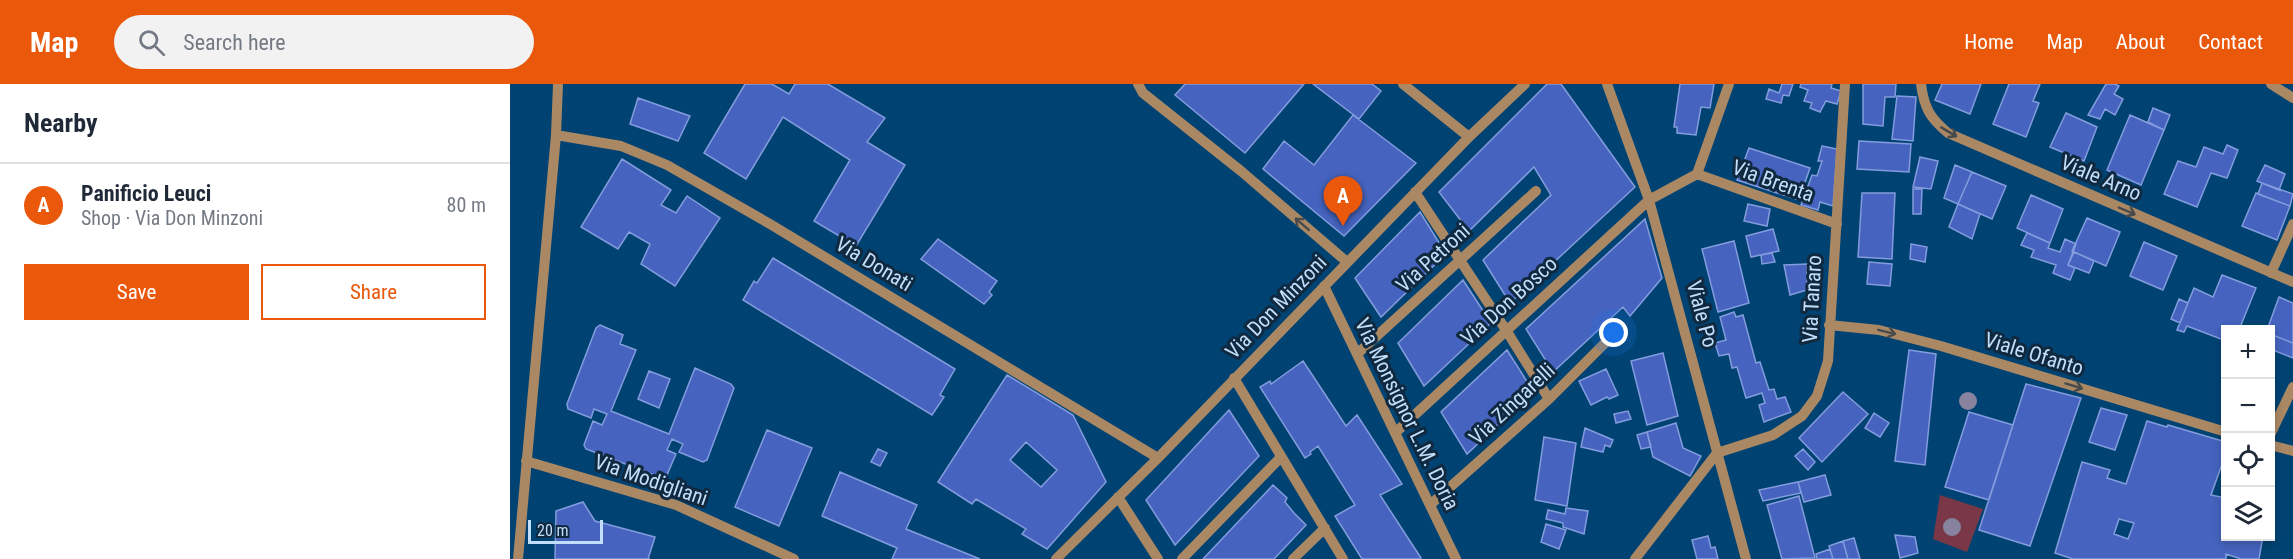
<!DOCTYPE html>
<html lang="en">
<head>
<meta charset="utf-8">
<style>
  body { margin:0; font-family:"Roboto Condensed",sans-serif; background:#f2f2f3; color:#1f2937 }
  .controls { position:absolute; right:18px; bottom:18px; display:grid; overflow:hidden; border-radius:0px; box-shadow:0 3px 9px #0003 }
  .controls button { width:54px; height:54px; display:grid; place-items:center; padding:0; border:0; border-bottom:2px solid #e0e1e3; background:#fff; color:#1f2937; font:30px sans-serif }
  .scale { position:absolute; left:18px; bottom:15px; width:75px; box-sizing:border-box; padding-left:6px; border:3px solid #c1defb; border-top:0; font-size:16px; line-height:21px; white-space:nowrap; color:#c1defb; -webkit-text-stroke:4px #11293f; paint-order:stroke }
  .you { position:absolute; left:1104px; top:249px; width:21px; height:21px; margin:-15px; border:4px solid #fff; border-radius:50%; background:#1a73e8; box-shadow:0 0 0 9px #1a73e833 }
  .badge { display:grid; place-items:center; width:39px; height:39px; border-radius:50%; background:#ea580c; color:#fff; font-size:20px; font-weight:700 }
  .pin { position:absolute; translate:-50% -50px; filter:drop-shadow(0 2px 3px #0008) }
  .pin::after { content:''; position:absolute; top:32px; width:21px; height:18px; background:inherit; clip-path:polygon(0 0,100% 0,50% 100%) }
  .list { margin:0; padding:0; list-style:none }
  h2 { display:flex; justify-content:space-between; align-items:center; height:78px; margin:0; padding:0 24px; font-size:26px }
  h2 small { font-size:20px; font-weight:400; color:#747a83 }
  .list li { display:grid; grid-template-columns:39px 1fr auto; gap:18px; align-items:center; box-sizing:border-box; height:84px; padding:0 24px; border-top:2px solid #e0e1e3 }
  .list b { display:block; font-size:22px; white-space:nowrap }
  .list p { margin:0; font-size:20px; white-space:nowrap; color:#747a83 }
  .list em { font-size:20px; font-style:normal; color:#747a83 }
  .actions { display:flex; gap:12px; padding:18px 24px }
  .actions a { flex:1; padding:14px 0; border:2px solid #ea580c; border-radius:0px; text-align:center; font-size:21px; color:#ea580c }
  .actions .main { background:#ea580c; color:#fff }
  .icon { flex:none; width:33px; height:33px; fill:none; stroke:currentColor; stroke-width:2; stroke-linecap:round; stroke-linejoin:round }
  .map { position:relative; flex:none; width:1783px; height:475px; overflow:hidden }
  header { display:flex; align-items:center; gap:36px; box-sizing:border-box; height:84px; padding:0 30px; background:#ea580c; color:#fff }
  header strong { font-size:28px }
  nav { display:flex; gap:33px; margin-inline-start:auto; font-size:21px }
  .search { width:420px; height:54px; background:#f2f2f3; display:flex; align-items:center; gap:15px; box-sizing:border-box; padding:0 21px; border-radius:33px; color:#747a83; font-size:22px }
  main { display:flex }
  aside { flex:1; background:#fff }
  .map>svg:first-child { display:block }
</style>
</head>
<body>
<header>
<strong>Map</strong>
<div class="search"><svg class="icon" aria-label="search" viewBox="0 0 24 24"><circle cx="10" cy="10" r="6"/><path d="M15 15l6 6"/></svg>Search here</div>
<nav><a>Home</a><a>Map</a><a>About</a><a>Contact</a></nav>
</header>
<main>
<aside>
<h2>Nearby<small></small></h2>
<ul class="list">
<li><span class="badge">A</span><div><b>Panificio Leuci</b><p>Shop · Via Don Minzoni</p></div><em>80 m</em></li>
</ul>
<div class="actions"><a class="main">Save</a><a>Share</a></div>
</aside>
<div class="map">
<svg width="1783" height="475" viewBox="0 0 1783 475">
  <rect width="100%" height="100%" fill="#004372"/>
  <path fill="#7a3747" d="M1430 411 1473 425 1457 468 1423 455Z"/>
  <path fill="#4664bf" stroke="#839cdd" stroke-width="1.5" fill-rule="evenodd" d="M235 0H262L279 10 285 0H318L375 34 357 58 395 81 346 162 304 137 340 76 273 33 236 95 194 69Z
    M675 0H794L735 69 665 11Z
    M803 0H862L871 7 849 35Z
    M1037 0H1051L1125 103 1000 219 973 176 1041 111 1024 83 959 147 929 108Z
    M1170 0H1204L1200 24 1191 23 1186 51 1167 49V43H1164Z
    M1272 0H1283L1279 12 1273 11 1271 19 1256 15 1259 5 1269 9Z
    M1291 0H1322L1321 4 1331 7 1327 20 1316 17 1310 28 1300 24 1302 19 1294 17 1298 6 1290 3Z
    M1353 0H1386L1385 13H1375L1373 42 1353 40Z
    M1432 0H1471L1460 30 1425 16Z
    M1499 0H1530L1523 17 1529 19 1516 53 1483 40Z
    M1596 0H1605L1609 2 1604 10 1613 15 1605 31 1595 25 1590 35 1578 31Z
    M1387 12 1406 13 1403 57 1382 55Z
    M128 14 180 32 168 57 120 40Z
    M1643 24 1660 31 1654 46 1638 38Z
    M1556 29 1587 43 1574 77 1540 63Z
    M843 31 906 79 834 152 753 85 774 57 804 81Z
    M1620 31 1654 46 1631 101 1597 86Z
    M1349 57 1401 60 1399 88 1347 85Z
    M1717 61 1728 66 1717 94 1701 89 1687 123 1654 110 1668 77 1686 83 1694 63 1713 70Z
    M1312 62 1327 65 1323 122 1310 118 1308 126 1291 121 1302 91 1307 92 1312 77H1308Z
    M1239 64 1300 84 1289 116 1227 96Z
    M1410 73 1428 77 1421 105 1403 103Z
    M112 75 161 106 151 121 166 129 177 112 210 134 165 202 131 180 140 160 119 148 108 165 71 143Z
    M1445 81 1462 88 1448 120 1434 114Z
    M1755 81 1775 90 1769 106 1747 97Z
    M1462 88 1496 102 1482 135 1448 120Z
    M1752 99 1783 110 1780 122 1748 110Z
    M1403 105H1412L1411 130H1403Z
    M1352 109H1385L1382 175 1348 173Z
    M1746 109 1780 122 1767 156 1732 142Z
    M1521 111 1553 125 1540 159 1507 144Z
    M1238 120 1260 125 1257 142 1234 137Z
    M1448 120 1470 130 1462 155 1439 143Z
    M910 128 936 170 871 233 845 194Z
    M1577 134 1610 148 1596 182 1562 167Z
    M1135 135 1152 194 1120 232 1113 223 1043 288 1016 245Z
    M1263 145 1269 167 1241 173 1236 152Z
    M1517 149 1540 159 1538 164 1550 168 1555 155 1566 160 1558 181 1565 184 1560 196 1543 189 1546 181 1521 173 1524 166 1511 161Z
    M428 155 487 197 479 208 482 211 474 220 411 175Z
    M1224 157 1239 219 1208 228 1192 165Z
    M1634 158 1667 172 1653 206 1620 192Z
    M1401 160 1417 163 1415 178 1400 175Z
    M1564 168 1584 177 1579 189 1558 181Z
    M1262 169 1265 178 1252 180 1251 171Z
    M263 174 445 285 430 311 434 313 422 331 233 216 244 197 247 199Z
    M1359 178 1382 180 1380 202 1357 200Z
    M1297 180V206L1280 211 1274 181Z
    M1712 191 1746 204 1729 246H1716V257L1677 242 1674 248 1667 246 1684 204 1703 213Z
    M953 196 981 239 914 302 888 259Z
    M1769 213 1783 219V259L1760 250V246H1757Z
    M1669 215 1678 219 1670 239 1661 235Z
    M1224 228 1226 233 1233 231 1246 279 1250 278 1259 306 1264 305 1267 315 1275 313 1281 328 1254 338 1249 321 1255 319 1252 309 1236 314 1227 283 1222 284 1219 270 1209 272 1205 259 1216 256 1210 233Z
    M90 241 113 251 110 260 126 266 101 327 159 350 185 284 221 300 224 304 197 376 193 378 169 368 173 360 162 355 157 366 166 370 156 393 152 394 76 365 74 361 83 337 92 341 97 330 84 325 81 334 58 325 57 320 86 244Z
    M1760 250 1783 259V274L1760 265Z
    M997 266 1023 307 957 370 931 328Z
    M1399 266 1426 270 1415 381 1385 377Z
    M1153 269 1168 332 1137 341 1121 277Z
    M793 277 836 342 847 331 892 400 870 411 911 474 910 475H852L825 432 845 421 808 362 800 368 801 370 795 374 750 303 760 297 761 300Z
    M1096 285 1108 311 1099 315 1097 313 1081 321 1069 297Z
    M139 287 160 295 149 324 128 315Z
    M497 291 563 331 596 398 537 465 512 450 516 445 466 415 462 420 428 398ZM516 358 547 386 531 403 500 376Z
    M1516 300 1571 314 1520 462 1469 446Z
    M1333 308 1358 330 1312 378 1289 354Z
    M1591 324 1617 331 1605 366 1579 358Z
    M719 326 749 372 665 461 636 416Z
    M1118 327 1121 335 1106 339 1104 330Z
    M1459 328 1503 341 1479 416 1435 403Z
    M1364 329 1379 339 1370 353 1355 344Z
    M1637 337 1657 343 1658 341 1716 358V369L1701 411 1716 414V452H1753L1749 475H1731L1716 470V475H1563L1545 469 1572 378 1600 386 1597 394 1616 400ZM1609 435 1624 439 1618 455 1604 450Z
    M1166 339 1173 364 1191 372 1180 392 1143 373 1137 348Z
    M1075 344 1103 356 1100 363 1095 361 1093 368 1071 363Z
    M257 346 302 364 269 442 225 423Z
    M1137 348 1141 363 1131 365 1127 351Z
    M1034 353 1066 359 1057 422 1025 416Z
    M368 365 377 369 370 382 361 378Z
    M1293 365 1305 378 1298 386 1285 372Z
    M330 388 407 421 396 445 470 475H382L387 464 312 432Z
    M1315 391 1321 411 1294 418 1288 398Z
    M1288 398 1291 409 1253 417 1249 406Z
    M763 401 777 414 775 418 784 429 796 441 764 475H693Z
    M1289 412 1305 474 1272 475 1257 421Z
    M73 418 85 437 145 453 138 475H140H45L46 427Z
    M1056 424 1078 427 1074 450 1053 443V439L1036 435 1038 426 1055 430Z
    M1036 440 1056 446 1049 465 1031 458Z
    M1385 451 1405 453 1408 469 1390 474Z
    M1198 452 1201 464 1205 463 1208 475H1187L1182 456Z
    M1344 454 1350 475H1338L1333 457Z
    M1333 457 1338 475H1323L1319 462Z
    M1320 465 1323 475H1307L1306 470Z"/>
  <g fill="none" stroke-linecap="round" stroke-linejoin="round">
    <path stroke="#ab8864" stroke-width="10" d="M628 0 633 9 731 87 837 178
      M893 0 959 53
      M1097 0 1139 116 1236 475
      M1411 0C1414 24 1420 34 1438 49L1783 198
      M1761 0 1783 14
      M46 51 111 62 157 81 260 140 648 374
      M1187 90 1327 140
      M905 108 996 246 1039 315
      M1761 189 1783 140
      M814 202 946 475
      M1319 241 1369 246 1431 262 1716 348
      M847 270 1026 107
      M724 294 833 475
      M885 349 1139 116 1187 90 1219 0
      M1760 351 1783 303
      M1760 361 1783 367
      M16 377 166 421 284 475
      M608 413 648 475
      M920 421 1039 315 1109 245
      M8 475 46 51 48 0
      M546 475 648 374 959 53 1015 0
      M672 475 771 373
      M783 475 815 444
      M1125 475 1207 369 1263 351 1292 332 1307 312 1318 277 1335 0"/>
  </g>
  <g fill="#87839f">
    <circle cx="1458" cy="317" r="9"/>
    <circle cx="1442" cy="443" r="9"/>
  </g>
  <defs><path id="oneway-shaft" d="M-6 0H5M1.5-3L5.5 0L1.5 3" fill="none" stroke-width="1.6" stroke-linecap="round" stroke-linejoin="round" transform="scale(1.5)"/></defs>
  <g stroke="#474a4c">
    <use href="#oneway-shaft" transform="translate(1439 48) rotate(31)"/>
    <use href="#oneway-shaft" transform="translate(1617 127) rotate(23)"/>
    <use href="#oneway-shaft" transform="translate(792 140) rotate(-139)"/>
    <use href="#oneway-shaft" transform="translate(1377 248) rotate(14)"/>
    <use href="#oneway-shaft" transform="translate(1564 302) rotate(17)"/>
  </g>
  <g text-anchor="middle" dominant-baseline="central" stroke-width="6" stroke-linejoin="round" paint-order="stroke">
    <g font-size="21" fill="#c1defb" stroke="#11293f">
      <text transform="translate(1591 94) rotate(23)">Viale Arno</text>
      <text transform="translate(1263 97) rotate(20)">Via Brenta</text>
      <text transform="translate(923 174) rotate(-42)">Via Petroni</text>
      <text transform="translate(364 180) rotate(31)">Via Donati</text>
      <text transform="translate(1302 215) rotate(-87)">Via Tanaro</text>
      <text transform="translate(999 217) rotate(-42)">Via Don Bosco</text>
      <text transform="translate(766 223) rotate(-46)">Via Don Minzoni</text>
      <text transform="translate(1192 230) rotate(75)">Viale Po</text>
      <text transform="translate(1524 270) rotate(17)">Viale Ofanto</text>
      <text transform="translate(1002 320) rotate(-43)">Via Zingarelli</text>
      <text transform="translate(897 330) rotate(64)">Via Monsignor L.M. Doria</text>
      <text transform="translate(141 396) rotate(19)">Via Modigliani</text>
    </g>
  </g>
</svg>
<div class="controls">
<button>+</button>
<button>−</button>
<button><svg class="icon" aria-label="locate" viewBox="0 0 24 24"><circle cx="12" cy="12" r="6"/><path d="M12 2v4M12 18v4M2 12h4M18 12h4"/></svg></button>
<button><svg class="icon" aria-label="layers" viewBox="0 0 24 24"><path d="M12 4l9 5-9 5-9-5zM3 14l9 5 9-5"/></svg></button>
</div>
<div class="scale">20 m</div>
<div class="you"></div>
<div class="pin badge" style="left:833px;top:142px">A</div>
</div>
</main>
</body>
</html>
